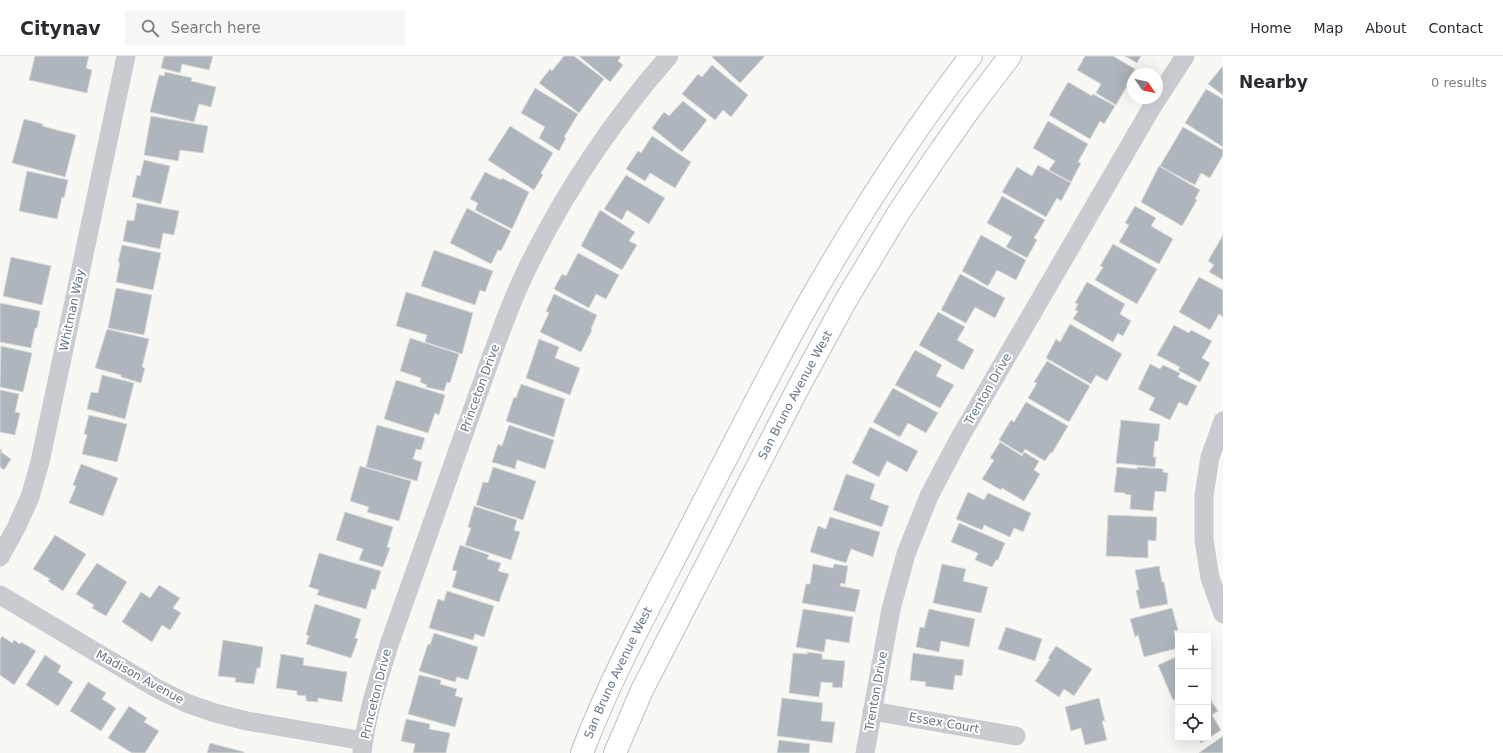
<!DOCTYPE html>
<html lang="en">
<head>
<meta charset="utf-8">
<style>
  body { margin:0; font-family:"DejaVu Sans",sans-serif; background:#f7f7f7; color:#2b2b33 }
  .controls { position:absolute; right:12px; bottom:12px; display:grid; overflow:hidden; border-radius:0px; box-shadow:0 4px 16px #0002 }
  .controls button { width:36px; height:36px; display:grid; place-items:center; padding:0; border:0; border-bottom:1px solid #e1e1e2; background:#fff; color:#2b2b33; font:20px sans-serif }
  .compass { position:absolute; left:1127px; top:12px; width:36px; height:36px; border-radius:50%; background:#fff; box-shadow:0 4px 16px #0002; rotate:124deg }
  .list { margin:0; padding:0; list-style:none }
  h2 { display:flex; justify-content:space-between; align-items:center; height:52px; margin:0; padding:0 16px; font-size:17px }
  h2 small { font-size:13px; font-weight:400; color:#7c7c81 }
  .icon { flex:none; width:22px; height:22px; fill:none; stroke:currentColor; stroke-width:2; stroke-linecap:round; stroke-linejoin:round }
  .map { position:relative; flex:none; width:1223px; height:697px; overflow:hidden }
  header { display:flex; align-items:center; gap:24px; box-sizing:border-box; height:56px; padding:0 20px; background:#fff; border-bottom:1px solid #e1e1e2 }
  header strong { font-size:19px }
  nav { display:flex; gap:22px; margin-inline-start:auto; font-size:14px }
  .search { width:280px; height:36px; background:#f7f7f7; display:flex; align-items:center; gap:10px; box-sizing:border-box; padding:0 14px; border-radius:0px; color:#7c7c81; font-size:15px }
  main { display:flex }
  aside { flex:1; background:#fff }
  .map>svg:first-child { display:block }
</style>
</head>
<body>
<header>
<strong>Citynav</strong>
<div class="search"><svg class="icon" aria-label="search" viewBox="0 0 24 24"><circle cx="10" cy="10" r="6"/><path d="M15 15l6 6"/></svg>Search here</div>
<nav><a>Home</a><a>Map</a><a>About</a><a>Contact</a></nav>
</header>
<main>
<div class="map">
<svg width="1223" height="697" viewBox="0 0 1223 697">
  <rect width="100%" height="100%" fill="#f8f8f5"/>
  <path fill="#aeb5bc" stroke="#d9dad7" d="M35 0H89L86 12 92 14 87 37 29 24Z
    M164 0H213L209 14 182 8 180 17 161 12Z
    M564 0H574L604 23 579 57 539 27 550 13 552 15Z
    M579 0H621L618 5 623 9 610 26Z
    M713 0H765L740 27 712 1Z
    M1085 0H1113L1135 13 1126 29 1127 30 1116 49 1096 37 1101 28 1077 14Z
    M1125 0H1141L1137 7Z
    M712 9 748 39 731 61 723 54 715 64 682 38 698 18 702 21Z
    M1222 11 1223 12V39L1208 28Z
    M165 16 192 22 191 25 216 31 211 51 199 48 194 66 150 56 159 19 164 20Z
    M1068 26 1092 40 1093 38 1115 50 1104 68 1100 65 1090 83 1049 59Z
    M535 32 578 58 564 81 566 82 559 95 539 82 545 71 521 57Z
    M1206 33 1223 43V91L1185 67Z
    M683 45 707 64 682 96 652 72 664 56 669 60Z
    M151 60 208 70 203 97 180 94 178 105 144 99Z
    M24 63 43 68 42 70 76 79 65 121 12 107Z
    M1048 65 1088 88 1078 106 1081 107 1071 126 1049 114 1055 105 1033 92Z
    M510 70 553 97 541 117 543 119 534 134 488 104Z
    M1183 71 1223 94V99L1210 122 1201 117 1195 129 1160 110Z
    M652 80 691 106 675 132 650 117 645 125 626 113 638 95 641 97Z
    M144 104 170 110 161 148 132 141 137 119 140 120Z
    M1038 109 1071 127 1061 145 1057 142 1046 161 1002 136 1017 111 1032 120Z
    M1159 110 1200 134 1195 143 1197 144 1182 170 1141 146Z
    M27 115 68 124 64 142 62 141 57 163 19 155Z
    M485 116 501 124 502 122 529 136 512 173 475 154 478 147 470 143Z
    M626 119 665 142 649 168 627 154 622 164 604 153Z
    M1002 140 1045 164 1034 182 1037 184 1027 202 1006 191 1012 181 987 167Z
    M137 147 179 155 174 179 163 177 160 193 123 185 127 164 134 165Z
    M1135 150 1156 162 1151 170 1173 183 1159 208 1119 186 1129 169 1125 167Z
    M467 152 511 175 501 195 498 194 491 208 450 187Z
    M600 154 635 176 629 185 637 189 622 214 581 190Z
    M981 179 1026 204 1016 224 997 214 988 230 962 215Z
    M1223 179V224L1209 216 1214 209 1208 205Z
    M1113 188 1157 213 1137 248 1095 224 1103 211 1100 210Z
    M122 189 161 197 153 234 116 226 120 206H118Z
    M434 194 493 215 485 236 480 234 475 249 421 230Z
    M578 197 619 219 606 243 596 238 589 252 554 233 562 218 566 220Z
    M11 201 51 210 42 249 3 240Z
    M960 218 1005 242 995 262 975 251 966 267 941 254Z
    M1199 221 1223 234V261L1219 258 1210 274 1179 256Z
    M1087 226 1125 248 1120 258 1131 265 1123 280 1118 277 1113 286 1073 263 1078 255 1075 254 1078 248 1075 247Z
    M116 232 152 239 144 279 108 272Z
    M406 236 473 257 462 298 425 286 427 279 396 270Z
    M554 238 597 259 591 273 592 274 581 296 540 276 549 257 546 255Z
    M0 247 40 255 37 272H35L31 292 0 286Z
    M938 256 965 271 957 284 974 294 963 314 919 289Z
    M1070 268 1122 298 1107 325 1096 319 1091 328 1046 302 1056 283 1060 286Z
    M1174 269 1189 277 1191 274 1212 285 1202 302 1210 307 1200 326 1178 314 1180 311 1157 299Z
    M107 273 149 283 142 311 145 312 141 327 121 321V319L95 312Z
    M410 282 459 298 450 327 447 326 444 335 426 331 427 329 420 326 421 322 400 315Z
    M539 283 559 291 555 302 580 312 570 339 526 322Z
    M1 290 32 297 23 336 0 331Z
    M915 294 942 309 936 320 954 329 940 352 895 329Z
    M1047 305 1090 330 1069 366 1028 342 1037 327 1034 326Z
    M1150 308 1160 313 1163 309 1180 317 1178 321 1197 330 1187 350 1179 346 1170 364 1149 354 1155 342 1138 333Z
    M102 319 134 327 125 363 87 353 91 336 98 337Z
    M396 324 445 339 439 359 435 357 428 377 384 363Z
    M521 328 565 343 554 381 506 365 514 341 516 342Z
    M893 332 938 357 926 377 908 367 900 381 873 366Z
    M0 334 19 338 15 356 20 357 15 379 0 376Z
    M1026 346 1068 370 1052 397 1051 396 1045 405 1025 393 1022 398 999 384 1011 364 1014 366Z
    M89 359 127 368 117 406 82 398 87 379 84 378Z
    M1121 364 1160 368 1158 385H1155L1153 401H1156L1155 411 1116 407Z
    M377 369 425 382 421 394 416 393 413 403 422 406 417 425 366 411Z
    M509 369 554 384 545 413 517 404 515 413 492 406 498 388 502 390Z
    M870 371 918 395 907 416 887 405 879 421 852 407Z
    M1000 386 1022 400 1024 396 1039 405 1034 414 1040 418 1024 445 1002 432 1001 434 982 423 994 404 990 402Z
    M0 393 2 394 1 396 11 403 4 414 0 411Z
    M81 408 118 422 103 460 69 447 76 430 73 429Z
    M360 410 411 425 399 465 367 456 369 451 350 445Z
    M493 411 536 425 523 464 476 449 483 426 488 427Z
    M1117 411 1137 413V411L1163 413V416L1168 417 1166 436 1155 435 1153 455 1130 453 1131 439 1125 438V437L1114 436Z
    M846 418 875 428 870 443 889 450 882 471 833 454Z
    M968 436 984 444 988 437 1031 457 1023 476 1014 472 1010 481 984 469 982 474 956 463Z
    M474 450 517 464 514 474 520 476 511 504 465 489 471 472 468 471Z
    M345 456 393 471 387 491 390 492 383 511 359 504 363 493 336 484Z
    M1108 459 1157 461 1156 485 1148 484V502L1106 500Z
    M830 461 880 476 873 501 851 493 846 507 810 496 818 470 826 473Z
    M959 467 1005 487 998 504H996L992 511 975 504 978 497 951 486Z
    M55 479 86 498 63 535 48 525 50 523 33 513Z
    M460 489 489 499 487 503 501 507 498 515 509 518 499 546 452 531 457 515 452 514Z
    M319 497 381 515 375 534 372 533 366 553 317 539 319 534 309 531Z
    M97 507 127 526 106 560 92 552 94 549 76 538Z
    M813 508 833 512 834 508 848 510 845 528 841 527 840 530 860 534 855 556 802 547 806 528H810Z
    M942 508 966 513 963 525 988 531 981 557 933 547Z
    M1159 510 1162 526H1164L1168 548 1140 553 1136 534H1139L1135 514Z
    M159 529 180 542 173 552 181 557 170 574 162 569 152 586 122 566 141 536 150 542Z
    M447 535 494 550 484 581 475 578 473 584 429 572 438 543 444 545Z
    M315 548 361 563 355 582 358 583 351 602 306 588 309 580 306 579Z
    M1172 552 1178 574 1174 575 1178 592 1144 601 1138 579 1135 581 1130 563Z
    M803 553 853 561 849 587 826 583 824 596 796 591Z
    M929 553 975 563 969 591 941 585 939 596 916 591 920 571 924 572Z
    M1006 571 1042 583 1035 605 998 593Z
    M434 577 478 591 468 624 457 621 455 626 419 615 428 588 430 589Z
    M2 580 12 587 14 584 20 588 21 586 36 595 14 629 0 619V584Z
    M223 584 263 591 260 612H257L254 628 235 626 236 622 218 620Z
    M1056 590 1092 613 1074 640 1064 633 1059 641 1035 625 1050 603 1048 602Z
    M807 596 822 598V603L845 605 842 632 832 631 833 627 821 626 819 641 789 637 793 597 807 598Z
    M913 597 964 604 962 620 955 619 953 634 925 630 926 626 910 624Z
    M281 598 304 602 303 609 347 616 342 646 318 642V646L306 645V640L297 639V635L276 632Z
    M45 599 61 610 58 616 73 626 58 650 26 629Z
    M1178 600V642L1173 644 1158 609Z
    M419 619 441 624 440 628 457 633 455 640 463 642 455 671 408 658Z
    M88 626 106 637 102 643 116 652 101 675 70 655Z
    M1208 640 1218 655 1212 659 1221 674 1201 687 1197 682H1208Z
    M782 642 823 647 821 665 835 666 832 687 777 680Z
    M1099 642 1105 665H1102L1107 684 1085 689 1081 672 1071 675 1065 651Z
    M129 650 147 662 144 666 159 675 145 697H132L108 682Z
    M406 663 430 668 429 673 450 677 446 697H413L415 688 401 685Z
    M1223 680V697H1199Z
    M779 684 810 688 809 697H777Z
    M210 687 244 696V697H207Z"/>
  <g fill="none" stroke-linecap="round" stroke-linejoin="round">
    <defs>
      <g id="secondary">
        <path id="s1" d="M582 697C614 612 660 532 701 451 736 384 770 315 808 248 857 162 910 79 971 0"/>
        <path id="s2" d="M615 697 642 634 797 334 846 244 899 156 934 104 969 54 1010 0"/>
      </g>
    </defs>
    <use href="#secondary" stroke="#babec4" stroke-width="24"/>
    <path stroke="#c8cbcf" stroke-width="19" d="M1223 365 1210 401 1204 440V484L1210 522 1223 558
      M0 501 16 472 30 441 40 406 126 0
      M0 539 156 632 186 647 215 657 247 665 364 685
      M872 655 1016 680
      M362 697C366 659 379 622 390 586 416 513 442 439 468 366 486 317 502 266 524 219 562 140 611 66 669 0
      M865 697 891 553 906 498 929 440 959 383 1152 51 1185 0"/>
    <use href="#secondary" stroke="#fff" stroke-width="22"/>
  </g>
  <g text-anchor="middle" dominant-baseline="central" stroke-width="4" stroke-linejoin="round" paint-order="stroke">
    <g font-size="12" fill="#657588" stroke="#fff">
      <text transform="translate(72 254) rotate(-78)">Whitman Way</text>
      <text transform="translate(480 332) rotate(-70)">Princeton Drive</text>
      <text transform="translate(988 333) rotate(-60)">Trenton Drive</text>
      <text stroke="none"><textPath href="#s2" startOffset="401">San Bruno Avenue West</textPath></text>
      <text stroke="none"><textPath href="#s1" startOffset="88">San Bruno Avenue West</textPath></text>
      <text transform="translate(140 621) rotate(29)">Madison Avenue</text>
      <text transform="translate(876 635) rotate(-80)">Trenton Drive</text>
      <text transform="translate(376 638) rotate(-76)">Princeton Drive</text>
      <text transform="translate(944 667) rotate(10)">Essex Court</text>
    </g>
  </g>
</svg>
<div class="controls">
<button>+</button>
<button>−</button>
<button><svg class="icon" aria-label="locate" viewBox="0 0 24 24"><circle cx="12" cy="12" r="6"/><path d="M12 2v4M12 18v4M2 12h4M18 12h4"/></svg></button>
</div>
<svg class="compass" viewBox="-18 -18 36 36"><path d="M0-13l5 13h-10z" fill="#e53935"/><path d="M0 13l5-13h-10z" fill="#7c7c81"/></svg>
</div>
<aside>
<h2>Nearby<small>0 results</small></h2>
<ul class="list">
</ul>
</aside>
</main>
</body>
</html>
